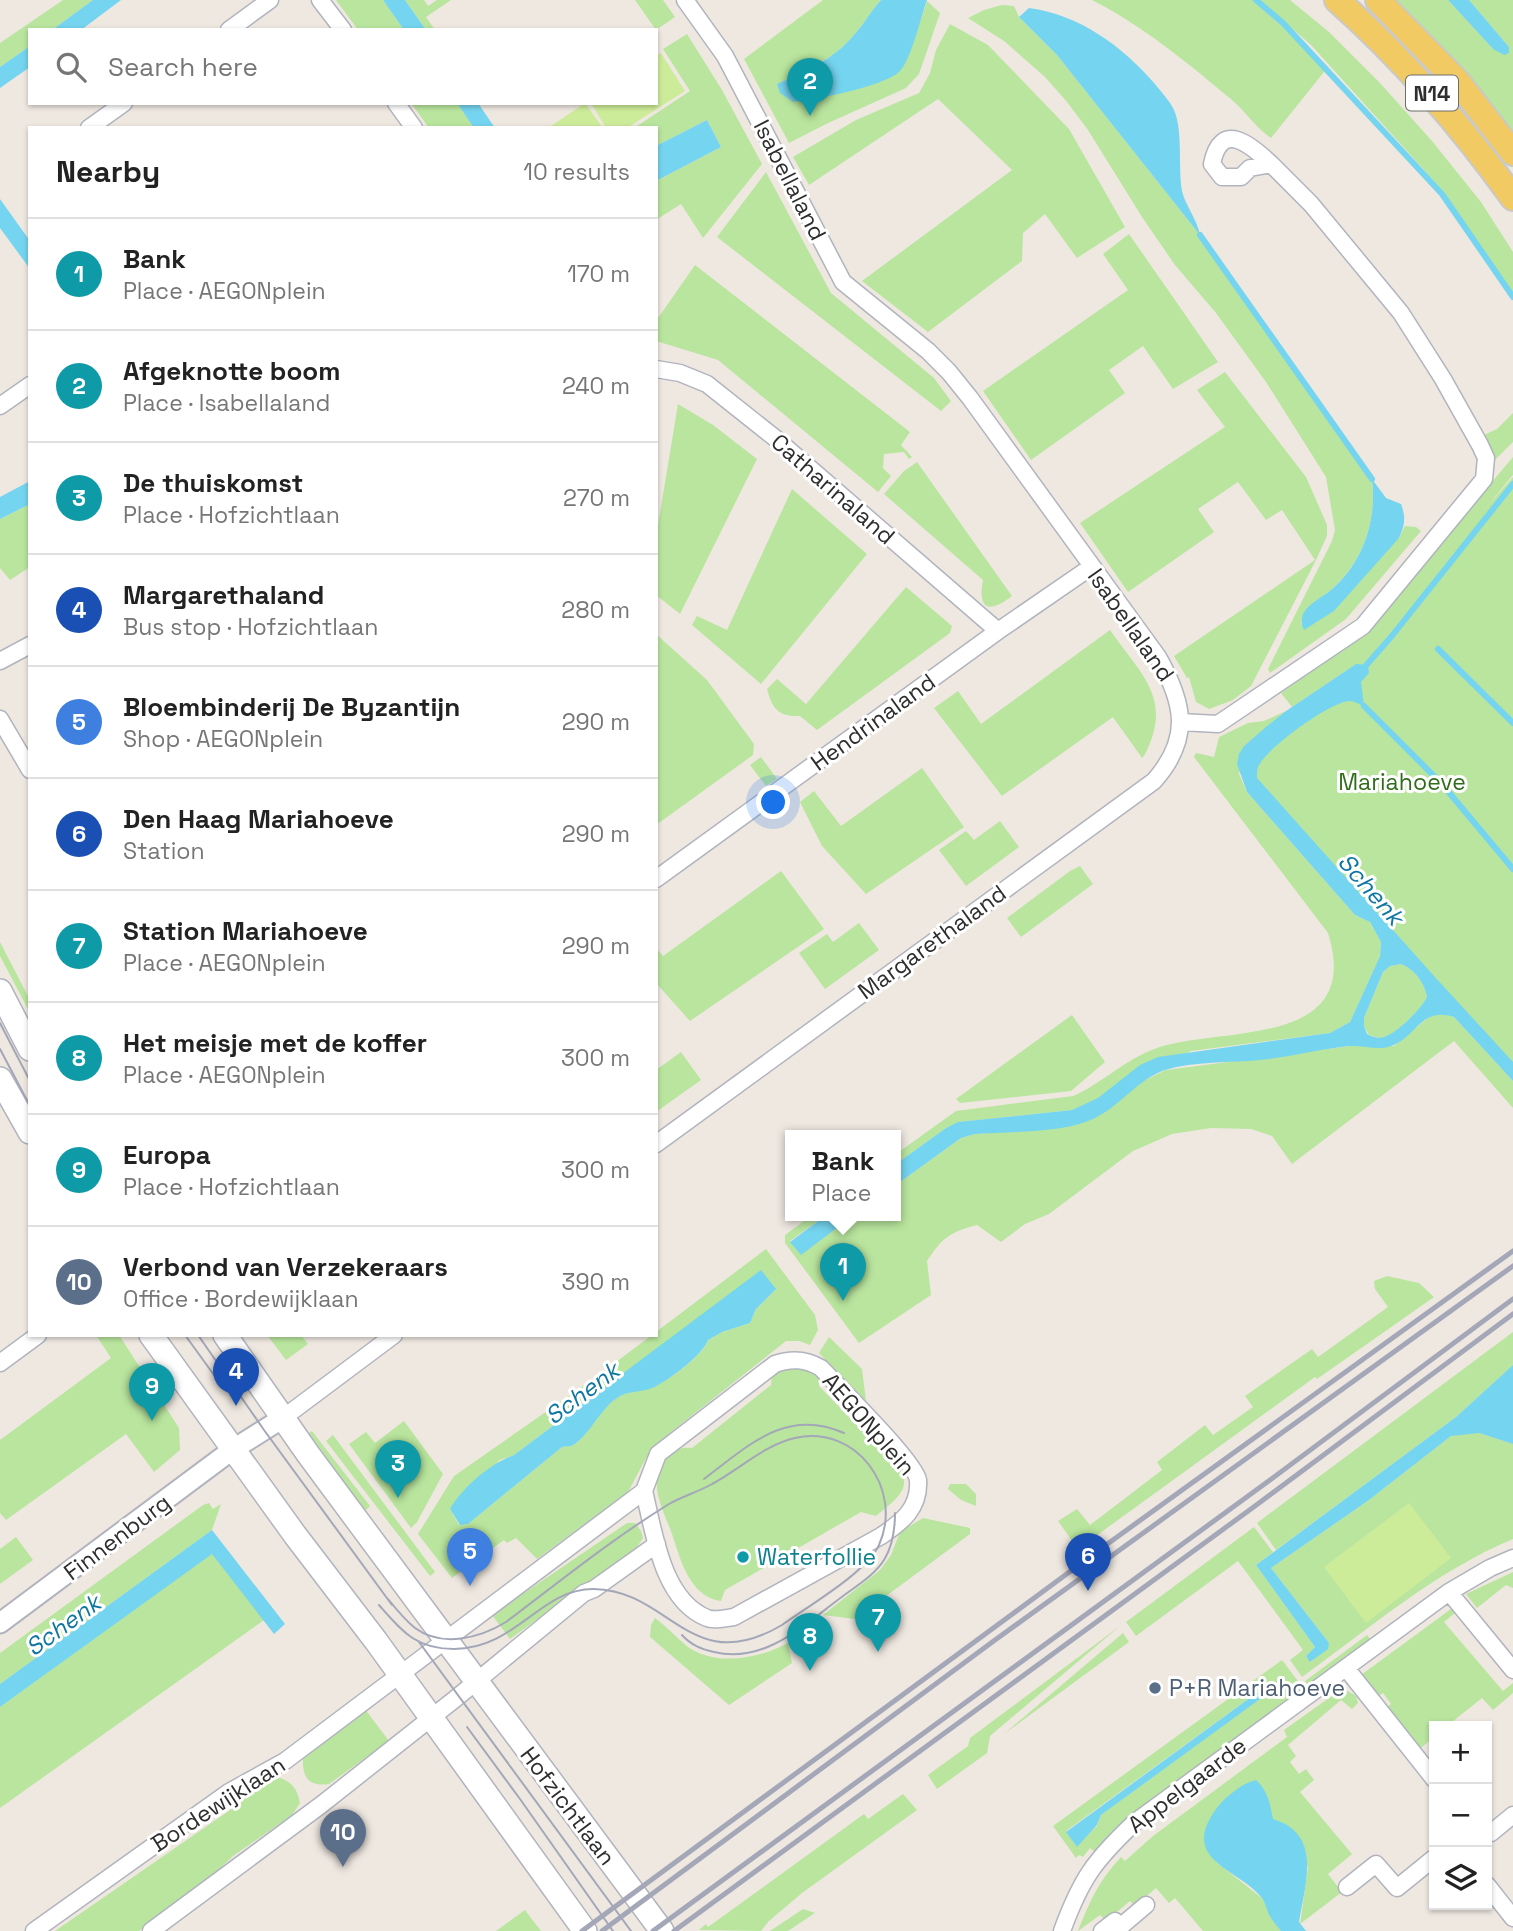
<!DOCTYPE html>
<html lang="en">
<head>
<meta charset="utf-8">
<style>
  body { margin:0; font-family:"Space Grotesk",sans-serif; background:#f2f2f2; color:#222 }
  .controls { position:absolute; right:21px; bottom:21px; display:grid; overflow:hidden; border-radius:0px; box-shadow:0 2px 5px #0004 }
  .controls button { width:63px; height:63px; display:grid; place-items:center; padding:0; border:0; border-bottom:2px solid #e0e0e0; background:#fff; color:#222; font:35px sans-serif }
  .you { position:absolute; left:774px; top:803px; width:24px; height:24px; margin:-18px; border:5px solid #fff; border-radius:50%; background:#1a73e8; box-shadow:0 0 0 10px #1a73e833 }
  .badge { display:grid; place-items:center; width:46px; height:46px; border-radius:50%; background:#1a73e8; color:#fff; font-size:23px; font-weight:700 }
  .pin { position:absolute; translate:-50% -58px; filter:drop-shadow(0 2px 4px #0008) }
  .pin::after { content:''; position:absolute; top:37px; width:24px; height:21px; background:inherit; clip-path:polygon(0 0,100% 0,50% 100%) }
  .popup { position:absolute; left:785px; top:1130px; width:116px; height:91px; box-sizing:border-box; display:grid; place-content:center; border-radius:0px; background:#fff; filter:drop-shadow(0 2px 5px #0005); font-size:23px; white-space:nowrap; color:#767676 }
  .popup b { font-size:26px; color:#222 }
  .popup::after { content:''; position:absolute; left:50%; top:100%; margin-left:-14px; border:14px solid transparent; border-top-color:#fff }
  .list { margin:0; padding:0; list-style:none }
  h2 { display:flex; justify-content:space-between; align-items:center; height:91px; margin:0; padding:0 28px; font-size:30px }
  h2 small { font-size:23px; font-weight:400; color:#767676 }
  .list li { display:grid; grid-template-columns:46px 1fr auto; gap:21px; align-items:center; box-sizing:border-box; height:112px; padding:0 28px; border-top:2px solid #e0e0e0 }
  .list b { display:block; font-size:26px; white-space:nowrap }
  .list p { margin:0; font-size:23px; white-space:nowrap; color:#767676 }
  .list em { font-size:23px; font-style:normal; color:#767676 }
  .icon { flex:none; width:38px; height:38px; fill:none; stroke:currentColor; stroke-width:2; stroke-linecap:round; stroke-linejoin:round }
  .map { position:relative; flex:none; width:1513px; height:1931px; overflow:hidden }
  .search { position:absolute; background:#fff; box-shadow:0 2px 5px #0004; left:28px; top:28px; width:630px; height:77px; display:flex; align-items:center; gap:18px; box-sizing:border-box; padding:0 24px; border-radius:0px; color:#767676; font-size:26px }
  .panel { position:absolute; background:#fff; box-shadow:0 2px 5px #0004; left:28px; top:126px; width:630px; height:1211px; border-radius:0px }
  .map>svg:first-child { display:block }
</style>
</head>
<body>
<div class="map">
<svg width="1513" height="1931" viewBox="0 0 1513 1931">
  <rect width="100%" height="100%" fill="#efe8e1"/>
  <path fill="#b9e59e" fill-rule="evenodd" d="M63 0H93L52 30H30V46L0 67V43Z
    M336 0H383L404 30H358Z
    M405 0H424L428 6 437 0H451L426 17 435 30H426Z
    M635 0H663L675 17 656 30Z
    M823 0H881C871 11 864 24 854 35 834 59 805 71 777 85L807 100 826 95 910 51 927 1 940 13 919 74 906 88 826 124 789 143 744 59Z
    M1092 0H1253L1328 67 1271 138C1256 128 1246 112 1232 100 1189 64 1143 26 1092 0Z
    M1259 0H1290L1329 32 1380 83 1432 141 1481 202 1513 252V295L1444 192 1311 45Z
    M1397 0H1448L1493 49 1509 47 1469 0H1513V131L1463 70Z
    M1002 5 1014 6 1019 17 1057 55 1200 235 1372 479C1377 519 1364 560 1333 588 1320 600 1303 606 1301 624L1399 538 1405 526 1416 527 1421 531 1346 619 1270 673 1268 669 1332 541 1335 530 1326 477 1266 382 1216 313 1175 265 1142 217 1088 130 1067 102 1045 77 1004 41 968 18 984 10Z
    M950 24 988 45 1069 129 1125 227 1077 258 1045 214 1023 233 1022 261 928 332 862 281 1012 170 938 99 809 185 793 157 856 120 919 93 930 73 936 50Z
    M687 34 722 90 762 164 703 238 681 204 656 220V181L721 147 707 120 656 146V128H634L690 91 663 49Z
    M411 103H457L474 128H429Z
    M766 172 831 293 934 378 951 401 941 411 717 237Z
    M1129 234 1218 362 1173 389 1143 346 1109 370 1125 393 1031 460 983 391 1128 290 1103 254Z
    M695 265 910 432 901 445 912 457 909 459 904 452 884 454 883 468 891 476 878 492 718 360 656 341V321Z
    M1225 372 1306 477 1327 525V536L1316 560 1251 686 1233 700 1209 709 1196 702 1189 677 1187 678 1174 656 1315 560 1282 510 1266 520 1238 482 1198 509 1214 532 1128 592 1080 523 1225 427 1197 390Z
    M678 404 713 425 757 459 680 614 656 595V537Z
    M1513 413V442L1492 463 1490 447 1484 435 1497 429Z
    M1513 457V475L1484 510 1513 477V1073L1240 765 1356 664 1292 707 1281 693 1362 636Z
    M917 462 1012 596C990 613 977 611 983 580L884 494 904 471Z
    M792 489 867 554 761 684 692 625 697 616 727 630Z
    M30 504V567L10 580 0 568V519Z
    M906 587 952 626 950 633 817 730 800 716C778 717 772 708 767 689L777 679 806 704Z
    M1110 630C1142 676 1174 699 1144 756L1142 758 1113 717 1002 796 934 708 958 691 981 724Z
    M656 634 707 680 754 744 753 755 656 825Z
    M1286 711 1244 746 1239 774 1247 792 1355 915 1370 922 1381 942 1380 956 1350 1022 1330 1033 1191 1051 1087 1105 1072 1110 959 1122 946 1128 896 1164V1154L956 1111 1073 1096C1103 1083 1125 1059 1157 1048 1223 1026 1364 1049 1328 933L1194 757 1196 753 1214 757 1219 737 1248 723 1264 721Z
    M761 757 777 779 766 786 750 765Z
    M922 768 964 827 866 894 822 846 800 802 814 791 841 826Z
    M1000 821 1019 847 966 886 939 850 966 831 974 840Z
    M1080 866 1093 884 1021 937 1007 918 1070 871Z
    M781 871 824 929 690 1021 656 983V948L663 956Z
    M859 923 879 950 825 989 799 953 827 934 833 942Z
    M0 942 30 1000V1013L0 956Z
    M1401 964C1415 970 1424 982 1427 997 1422 1008 1396 1034 1385 1037 1378 1039 1374 1037 1368 1034L1364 1026V1018L1383 972 1390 966Z
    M1441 1013 1454 1017 1513 1081V1108L1454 1041 1292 1164 1272 1136 1251 1129 1211 1128 1172 1134 1133 1151 1049 1214 1025 1224 1001 1242 977 1225C950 1232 942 1238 927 1261L931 1295 859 1343 785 1243V1235L812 1215H826L790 1241 801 1254 854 1215H896V1185L961 1138 975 1134 1042 1129 1166 1070 1350 1046H1394L1429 1017Z
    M1072 1015 1105 1062 1071 1091 960 1103 956 1099Z
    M681 1052 701 1080 656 1112V1070Z
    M766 1249 815 1315 818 1330 810 1345 799 1341H786L652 1447 628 1492 537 1559 516 1538 507 1543 504 1540 452 1578 418 1534 454 1476 596 1377 652 1335H656V1332ZM776 1289 756 1309 750 1323 722 1332 708 1340C705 1354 665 1384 650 1388 639 1391 629 1391 618 1397 602 1406 587 1438 573 1445 570 1447 566 1446 562 1447L468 1524 459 1525 450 1509 500 1460 514 1455 602 1389Z
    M1387 1276 1419 1283 1434 1297 1317 1379 1315 1377 1078 1549 1058 1521 1077 1509 1090 1525 1162 1470 1157 1462 1205 1425 1213 1435 1253 1407 1245 1396 1312 1349 1318 1357 1388 1307 1375 1289 1374 1281Z
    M1513 1332V1365L1456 1417 1276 1550 1257 1523Z
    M96 1335H119L179 1428 180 1450 154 1472 126 1434 6 1520 0 1513V1440L111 1358Z
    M267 1335H301L308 1344 286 1360Z
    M829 1337 862 1369 866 1401 819 1353Z
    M799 1367 819 1377V1386L880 1449 890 1452C914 1485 906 1492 876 1516L861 1512 725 1590 721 1601C714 1600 706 1597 701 1592 685 1579 678 1552 672 1534 663 1509 645 1479 668 1457 676 1449 681 1447 692 1448L771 1385 772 1375 788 1368Z
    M404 1421 443 1474 417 1522 411 1528 349 1444 366 1432 375 1443Z
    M312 1431 370 1506 365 1511 309 1433Z
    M1465 1433H1479L1513 1444V1539C1436 1571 1370 1628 1302 1677L1290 1660 1303 1650 1238 1561 1136 1636 1126 1622 1254 1527 1273 1552 1256 1565 1315 1647 1306 1656 1311 1662 1329 1643 1271 1568 1369 1500 1451 1436Z
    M333 1435 435 1572 430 1576 326 1441Z
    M950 1484H966L976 1494V1506L961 1500 948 1489Z
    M209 1503 213 1509 221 1504 212 1530 0 1684V1653L203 1505Z
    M923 1518 970 1528V1534L855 1619 823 1615 880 1570 891 1555 900 1532Z
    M627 1523H635L641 1531 643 1538 637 1547 510 1639 492 1615Z
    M16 1537 33 1560 0 1584V1549Z
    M212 1553 264 1620 0 1808V1707Z
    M1513 1572V1588L1506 1585 1477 1608 1466 1594Z
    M1451 1609 1455 1613 1444 1622 1503 1691 1513 1683V1693L1493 1710 1482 1698 1447 1726H1434V1737L1421 1748 1386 1708 1391 1704 1383 1693 1377 1697 1361 1675Z
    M655 1618C667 1627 677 1638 688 1647 716 1667 761 1658 788 1643L792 1663 729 1705 650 1637 651 1625Z
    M1120 1626 990 1736 987 1753 937 1789 928 1775 968 1746 970 1738Z
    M1123 1633 1129 1642 1004 1734Z
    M1367 1635 1371 1640 1308 1685 1305 1681Z
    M1282 1660 1304 1689 1132 1815 1095 1852 1090 1848 1083 1857 1079 1855 1076 1858 1053 1826ZM1273 1681 1277 1686 1101 1815 1097 1826 1076 1846 1066 1831Z
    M1343 1688 1356 1696 1358 1703 1352 1709 1341 1700 1288 1745 1296 1756 1290 1762 1299 1774 1306 1769 1314 1780 1300 1792 1352 1854 1328 1874 1342 1892 1300 1924 1308 1867 1215 1861 1263 1899 1271 1918 1281 1931H1203L1175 1898 1169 1903 1156 1888 1135 1906 1130 1901 1106 1921 1100 1915 1078 1931C1090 1900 1099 1881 1121 1857L1125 1861 1153 1836 1287 1737 1284 1730Z
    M365 1709 389 1741 329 1784C308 1787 302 1777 303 1757Z
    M278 1777C292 1782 297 1788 300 1803L292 1815 233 1856 198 1889 139 1931H55L233 1808 266 1781Z
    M903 1794 917 1810 802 1893 769 1921 761 1931 699 1930 706 1924 708 1927 864 1814 868 1819Z
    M803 1909 815 1913 788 1931H770Z
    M525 1910 541 1931H496Z"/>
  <path fill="#cdec9a" d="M661 53 685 91 627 128H606L591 103H656V56Z
    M585 103 603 128H548Z
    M1409 1503 1451 1558 1366 1623 1324 1567Z"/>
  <path fill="#75d4ef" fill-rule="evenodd" d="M93 0H121L81 30H52Z
    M383 0H405L426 30H404Z
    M881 0H927C921 16 911 61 899 72 882 87 817 99 793 102L780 93 777 84C805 72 834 59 854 35 864 24 871 11 881 0Z
    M1448 0H1469L1509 47V53L1504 55 1493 49Z
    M1029 8C1080 15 1122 46 1155 84 1161 92 1170 101 1174 110 1183 130 1178 168 1182 191 1185 205 1197 219 1200 235L1057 55 1019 17Z
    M30 46V67L0 88V67Z
    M457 103H478L495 128H474Z
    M707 120 721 147 656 181V146Z
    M0 199 30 241V269L0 228Z
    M1372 479 1386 498 1401 504C1406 518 1405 525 1399 538L1334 611 1304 630C1301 624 1301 620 1303 614 1309 603 1323 597 1332 589 1364 561 1377 519 1372 479Z
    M30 481V504L0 519V497Z
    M1356 664 1368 665 1369 673 1361 682 1364 706C1359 704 1354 701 1349 701 1330 702 1265 749 1258 767 1257 770 1257 774 1257 778L1434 976 1513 1062V1081L1454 1017C1421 1006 1417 1037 1391 1046 1378 1051 1364 1045 1349 1046 1320 1049 1290 1057 1260 1060 1229 1063 1195 1061 1165 1070 1138 1079 1120 1106 1095 1118 1063 1134 1010 1131 975 1134L961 1138 896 1185V1164L946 1128 958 1122 1072 1110 1098 1098 1140 1065 1158 1057 1330 1033 1350 1022 1380 956 1381 942 1370 922 1355 915 1247 792 1237 764 1239 754 1244 746 1266 727 1286 711ZM1401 964C1415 970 1424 982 1427 997 1422 1008 1396 1034 1384 1037 1378 1039 1373 1037 1367 1034L1364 1026V1018L1383 972 1390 966Z
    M826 1215H854L801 1255 790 1242Z
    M761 1270 776 1289 756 1309 750 1323 722 1332 708 1340C704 1354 667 1382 652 1388 640 1393 628 1390 617 1398 602 1407 587 1438 573 1445 570 1447 566 1446 562 1447L468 1524 460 1525 450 1509C464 1486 490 1464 514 1455Z
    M1513 1365V1444L1479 1433 1451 1436 1369 1500 1271 1568 1329 1643 1328 1649 1310 1662 1306 1656 1315 1647 1256 1565 1456 1417Z
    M212 1530 285 1624 274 1634 212 1554 0 1707V1684Z
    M1273 1681 1278 1686 1101 1815 1097 1825 1077 1847 1066 1832Z
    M1256 1780C1268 1791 1270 1804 1273 1819 1323 1834 1305 1884 1299 1922L1306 1931H1281C1278 1927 1274 1923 1271 1918 1267 1912 1266 1904 1262 1898 1238 1868 1181 1861 1214 1812 1223 1799 1240 1784 1256 1780Z"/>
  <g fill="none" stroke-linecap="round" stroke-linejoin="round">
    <path stroke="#75d4ef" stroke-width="6" d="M1256 0 1283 23 1442 194 1513 297
      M1200 235 1372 479
      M1438 649 1513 723
      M1362 670 1391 637 1513 484
      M1364 706 1441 783 1513 869"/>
    <defs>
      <path id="minor" d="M320 0 343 30
        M229 30 270 0
        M396 103 414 128
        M89 128 124 103
        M656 369 680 373 707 384 775 438 998 631
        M0 406 30 385
        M0 661 30 645
        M0 719 30 770
        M1180 722 1218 724 1363 626 1484 479 1486 458 1480 445 1443 379 1401 313 1311 204 1271 164 1250 168 1241 177H1222L1212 164C1221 119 1251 145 1271 164
        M656 879 998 631 1091 567
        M656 1144 1154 781C1192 738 1184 703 1158 657L970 398 949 372 928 351 843 282 725 56 685 0
        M0 1363 38 1335
        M283 1418 394 1335
        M1449 1592 1513 1670
        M1346 1668 1434 1779
        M1487 1832 1491 1833 1513 1815
        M1487 1885 1513 1918
        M1347 1887 1376 1864 1397 1888 1434 1858
        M34 1931 229 1792 285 1761 644 1491 658 1454 775 1364C792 1358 806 1359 821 1368 838 1386 916 1463 918 1480 920 1508 902 1522 881 1536L734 1617C726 1618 714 1621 707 1618 662 1600 654 1532 644 1491
        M151 1931 321 1805 455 1699 584 1593 594 1589 657 1544
        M1062 1931C1081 1879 1094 1861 1134 1823L1449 1592 1490 1568 1513 1558
        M1102 1931 1115 1921 1120 1927 1146 1905"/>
      <path id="tertiary" d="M0 1623 232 1450 283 1418"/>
      <path id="secondary" d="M0 991 30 1049
        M0 1079 30 1132
        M151 1335 295 1535 376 1641 585 1931
        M225 1335 308 1454 662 1931"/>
      <path id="primary" d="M1337 0C1404 60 1461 125 1513 198
        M1378 0 1458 82 1513 153"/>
    </defs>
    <use href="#minor" stroke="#b1b4be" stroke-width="19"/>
    <use href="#tertiary" stroke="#b1b4be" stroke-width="23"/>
    <use href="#secondary" stroke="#b1b4be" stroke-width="26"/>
    <use href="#primary" stroke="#c9c9c9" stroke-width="28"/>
    <use href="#minor" stroke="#fff" stroke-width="16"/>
    <use href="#tertiary" stroke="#fff" stroke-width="19"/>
    <use href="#secondary" stroke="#fff" stroke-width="23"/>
    <use href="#primary" stroke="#f1ca63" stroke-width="24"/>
    <path stroke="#a3a7b8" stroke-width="2" d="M0 1023 30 1081
      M0 1049 30 1106
      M185 1335 214 1375
      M198 1335 264 1430 392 1605
      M704 1479C748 1446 786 1407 844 1433
      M379 1605C403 1632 416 1649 454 1649 516 1649 541 1588 594 1589 670 1590 691 1679 782 1625 808 1606 866 1573 879 1545 904 1489 856 1424 795 1438 764 1445 740 1469 712 1484 698 1492 683 1496 669 1504 612 1539 559 1582 506 1622 480 1638 442 1648 415 1628 405 1620 396 1609 388 1599
      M682 1635C691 1645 701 1649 714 1652 764 1664 803 1626 839 1599 853 1588 874 1576 884 1560 892 1547 895 1529 895 1513
      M419 1642 631 1931
      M467 1727 520 1799 613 1931"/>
    <path stroke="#a3a7b8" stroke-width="5" d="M582 1931 1106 1545 1513 1251
      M602 1931 995 1640 1513 1266
      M653 1931 1270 1480 1513 1299
      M674 1931 1255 1506 1513 1314"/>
  </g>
  <circle fill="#0f9aa8" stroke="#fff" stroke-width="2.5" cx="743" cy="1557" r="7"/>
  <circle fill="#5c6f8a" stroke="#fff" stroke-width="2.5" cx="1155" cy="1688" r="7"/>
  <g text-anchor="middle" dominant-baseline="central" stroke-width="6" stroke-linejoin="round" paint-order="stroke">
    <rect fill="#fff" stroke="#6d6d6d" stroke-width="2" x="1406" y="75.5" width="52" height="35" rx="5"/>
    <g font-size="21" font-weight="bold" fill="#2e2e2e">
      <text x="1432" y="93">N14</text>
    </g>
    <g font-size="23" fill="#2e2e2e" stroke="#fff">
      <text transform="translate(790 180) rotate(63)">Isabellaland</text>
      <text transform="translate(833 489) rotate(41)">Catharinaland</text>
      <text transform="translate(1131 625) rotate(55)">Isabellaland</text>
      <text transform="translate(873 722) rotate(-36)">Hendrinaland</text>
      <text transform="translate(932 942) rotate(-36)">Margarethaland</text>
      <text transform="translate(869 1424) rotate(49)">AEGONplein</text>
      <text transform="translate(117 1537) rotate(-37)">Finnenburg</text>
      <text transform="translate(1187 1785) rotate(-37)">Appelgaarde</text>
      <text transform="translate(218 1804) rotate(-33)">Bordewijklaan</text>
      <text transform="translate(568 1806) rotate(53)">Hofzichtlaan</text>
    </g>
    <g font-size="23" fill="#306d1b" stroke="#fff">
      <text x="1402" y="782">Mariahoeve</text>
    </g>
    <g font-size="23" fill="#0d838f" stroke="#fff" text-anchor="start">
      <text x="757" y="1557">Waterfollie</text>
    </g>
    <g font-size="23" fill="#4e5e75" stroke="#fff" text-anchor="start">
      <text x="1169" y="1688">P+R Mariahoeve</text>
    </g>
    <g font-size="24" font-style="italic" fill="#0e76a2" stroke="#fff">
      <text transform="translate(1371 889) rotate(49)">Schenk</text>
      <text transform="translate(582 1393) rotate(-37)">Schenk</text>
      <text transform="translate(63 1625) rotate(-36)">Schenk</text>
    </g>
  </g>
</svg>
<div class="controls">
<button>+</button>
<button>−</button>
<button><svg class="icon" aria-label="layers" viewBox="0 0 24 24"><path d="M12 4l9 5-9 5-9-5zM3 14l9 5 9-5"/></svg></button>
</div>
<div class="you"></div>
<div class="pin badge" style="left:843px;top:1301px;background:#0f9aa8">1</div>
<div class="popup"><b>Bank</b>Place</div>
<div class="pin badge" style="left:810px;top:116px;background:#0f9aa8">2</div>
<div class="pin badge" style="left:398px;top:1498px;background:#0f9aa8">3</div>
<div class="pin badge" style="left:236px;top:1406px;background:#1a4fb4">4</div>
<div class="pin badge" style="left:470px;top:1586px;background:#3f7fe0">5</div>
<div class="pin badge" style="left:1088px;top:1591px;background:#1a4fb4">6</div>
<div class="pin badge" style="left:878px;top:1652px;background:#0f9aa8">7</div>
<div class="pin badge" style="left:810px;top:1671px;background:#0f9aa8">8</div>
<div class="pin badge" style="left:152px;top:1421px;background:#0f9aa8">9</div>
<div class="pin badge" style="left:343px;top:1867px;background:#5c6f8a">10</div>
<div class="search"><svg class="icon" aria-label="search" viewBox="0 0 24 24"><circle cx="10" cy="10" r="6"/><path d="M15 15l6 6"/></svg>Search here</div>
<section class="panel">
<h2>Nearby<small>10 results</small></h2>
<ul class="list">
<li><span class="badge" style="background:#0f9aa8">1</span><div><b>Bank</b><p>Place · AEGONplein</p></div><em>170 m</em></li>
<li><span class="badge" style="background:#0f9aa8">2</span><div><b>Afgeknotte boom</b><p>Place · Isabellaland</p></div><em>240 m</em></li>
<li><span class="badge" style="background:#0f9aa8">3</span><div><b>De thuiskomst</b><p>Place · Hofzichtlaan</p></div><em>270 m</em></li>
<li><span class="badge" style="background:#1a4fb4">4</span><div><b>Margarethaland</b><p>Bus stop · Hofzichtlaan</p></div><em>280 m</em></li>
<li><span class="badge" style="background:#3f7fe0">5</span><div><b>Bloembinderij De Byzantijn</b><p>Shop · AEGONplein</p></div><em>290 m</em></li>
<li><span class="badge" style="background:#1a4fb4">6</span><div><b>Den Haag Mariahoeve</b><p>Station</p></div><em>290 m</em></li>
<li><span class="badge" style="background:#0f9aa8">7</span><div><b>Station Mariahoeve</b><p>Place · AEGONplein</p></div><em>290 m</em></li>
<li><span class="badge" style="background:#0f9aa8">8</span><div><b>Het meisje met de koffer</b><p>Place · AEGONplein</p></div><em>300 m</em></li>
<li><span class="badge" style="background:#0f9aa8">9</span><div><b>Europa</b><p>Place · Hofzichtlaan</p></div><em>300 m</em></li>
<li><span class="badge" style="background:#5c6f8a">10</span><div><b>Verbond van Verzekeraars</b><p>Office · Bordewijklaan</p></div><em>390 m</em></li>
</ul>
</section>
</div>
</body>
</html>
